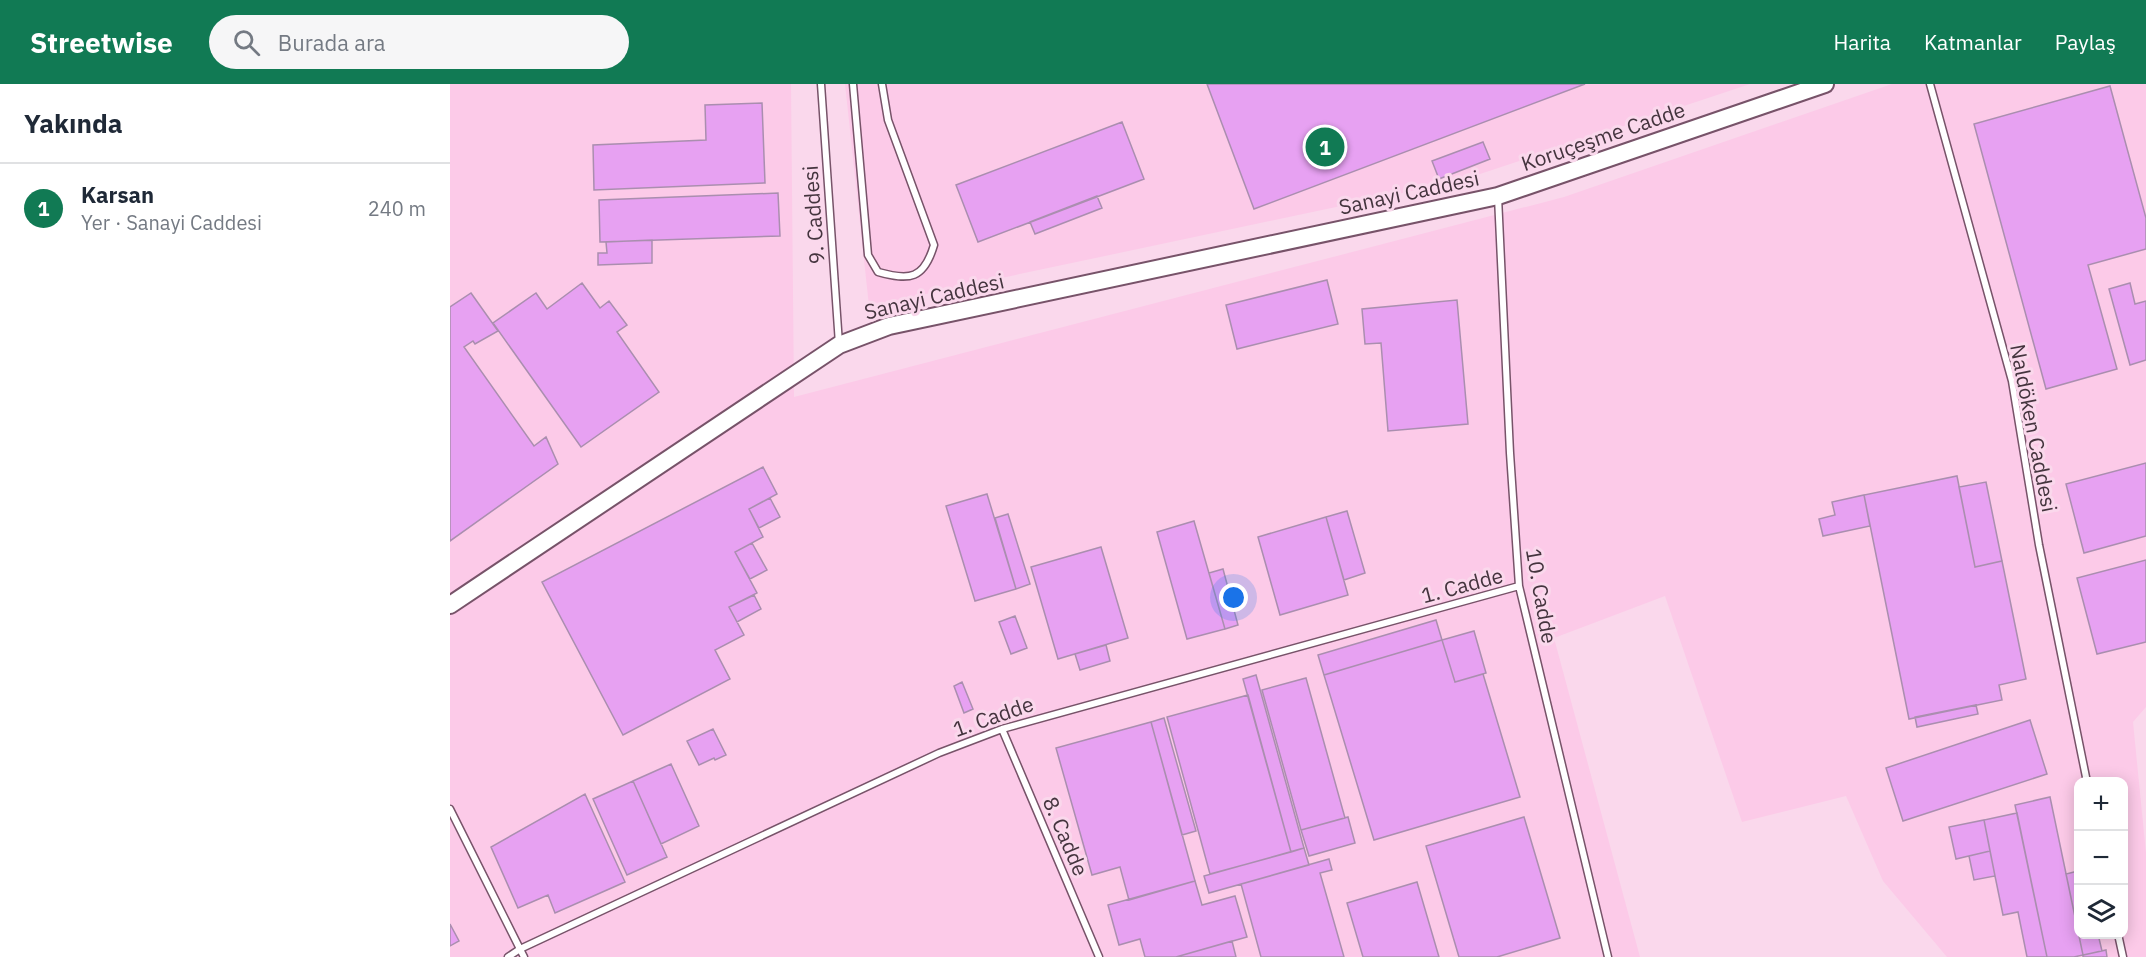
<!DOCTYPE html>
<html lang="tr">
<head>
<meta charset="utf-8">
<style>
  body { margin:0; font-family:"IBM Plex Sans",sans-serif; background:#f6f6f7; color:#1f2937 }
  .controls { position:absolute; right:18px; bottom:18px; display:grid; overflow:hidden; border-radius:12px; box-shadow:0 3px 15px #0003 }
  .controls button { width:54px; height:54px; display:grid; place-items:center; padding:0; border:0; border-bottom:2px solid #e0e1e3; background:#fff; color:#1f2937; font:30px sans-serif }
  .you { position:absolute; left:784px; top:514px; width:21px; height:21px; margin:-15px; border:4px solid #fff; border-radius:50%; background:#1a73e8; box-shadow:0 0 0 9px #1a73e833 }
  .badge { display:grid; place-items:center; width:39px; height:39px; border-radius:50%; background:#117a54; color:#fff; font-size:20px; font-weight:700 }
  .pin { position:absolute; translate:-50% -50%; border:3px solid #fff; box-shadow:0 2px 6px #0006 }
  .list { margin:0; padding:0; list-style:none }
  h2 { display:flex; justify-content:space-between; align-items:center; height:78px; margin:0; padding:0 24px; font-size:26px }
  h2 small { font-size:20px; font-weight:400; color:#747a83 }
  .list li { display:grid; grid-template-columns:39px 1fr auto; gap:18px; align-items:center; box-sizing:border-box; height:90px; padding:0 24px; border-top:2px solid #e0e1e3 }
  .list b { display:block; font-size:22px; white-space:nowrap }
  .list p { margin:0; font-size:20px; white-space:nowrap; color:#747a83 }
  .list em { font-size:20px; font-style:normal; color:#747a83 }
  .icon { flex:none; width:33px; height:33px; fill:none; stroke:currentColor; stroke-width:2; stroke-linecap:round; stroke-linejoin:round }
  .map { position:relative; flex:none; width:1696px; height:873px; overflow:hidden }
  header { display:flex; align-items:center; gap:36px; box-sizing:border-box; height:84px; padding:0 30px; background:#117a54; color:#fff }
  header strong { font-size:28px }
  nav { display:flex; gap:33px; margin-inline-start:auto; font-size:21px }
  .search { width:420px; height:54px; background:#f6f6f7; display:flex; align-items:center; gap:15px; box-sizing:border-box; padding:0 21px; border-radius:33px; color:#747a83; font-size:22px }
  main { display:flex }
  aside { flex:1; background:#fff }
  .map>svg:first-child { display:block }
</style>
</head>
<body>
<header>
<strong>Streetwise</strong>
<div class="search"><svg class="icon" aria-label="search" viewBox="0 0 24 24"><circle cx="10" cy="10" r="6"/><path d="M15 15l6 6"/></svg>Burada ara</div>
<nav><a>Harita</a><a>Katmanlar</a><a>Paylaş</a></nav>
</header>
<main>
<aside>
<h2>Yakında<small></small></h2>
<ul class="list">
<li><span class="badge">1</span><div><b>Karsan</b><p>Yer · Sanayi Caddesi</p></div><em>240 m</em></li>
</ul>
</aside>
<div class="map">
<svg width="1696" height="873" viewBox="0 0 1696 873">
  <rect width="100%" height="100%" fill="#fad8ec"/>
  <path fill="#fccae8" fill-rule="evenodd" d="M0 0H341L344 313 1114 113 1442 0H1696V623L1683 638 1696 769V873H1497L1433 797 1396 712 1292 738 1215 512 1104 554 1190 873H0ZM1628 698H1674V850H1628Z
    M395 0H1300L1009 97 419 222Z"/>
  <path fill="#e7a1f2" stroke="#aa8eaf" stroke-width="1.5" d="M757 0H1135L804 125Z
    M1660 2 1696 134V165L1638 181 1667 285 1596 305 1524 40Z
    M312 19 315 99 144 106 143 61 256 56 255 21Z
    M672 38 694 95 528 158 506 101Z
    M1033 58 1040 75 989 95 982 77Z
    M328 109 330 152 150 158 149 116Z
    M647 112 652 124 585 150 580 138Z
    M202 156V179L148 181V169H157L156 158Z
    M877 196 888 240 787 265 776 221Z
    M132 199 150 224 159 217 177 241 167 248 209 308 131 363 43 239 86 209 97 225Z
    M1680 199 1685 220 1696 217V276L1680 281 1659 205Z
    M21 209 48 247 25 260 23 257 14 263 84 362 96 353 108 380 0 457V223Z
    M1007 216 1018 340 938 347 931 259 915 260 912 225Z
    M1696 379V452L1634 469 1616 400Z
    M313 383 327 410 299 425 313 453 285 468 307 509 279 523 294 551 265 566 280 595 173 651 92 498Z
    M1507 392 1525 483 1552 477 1576 595 1549 601 1552 616 1459 635 1414 411Z
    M1536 398 1552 477 1525 483 1509 403Z
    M537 410 566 505 525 517 496 422Z
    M1414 411 1420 442 1373 452 1369 435 1385 431 1382 418Z
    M320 414 330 433 309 444 299 425Z
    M897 427 915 489 894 496 876 433Z
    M558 430 580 500 566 505 545 434Z
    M876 433 898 511 830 531 808 453Z
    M744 437 775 545 737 555 707 448Z
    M302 459 317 486 300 495 285 468Z
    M651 463 678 554 608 575 581 483Z
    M1696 476V558L1647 570 1627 494Z
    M773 485 788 541 775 545 759 489Z
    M304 511 311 525 287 538 279 523Z
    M565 532 577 564 561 570 549 538Z
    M986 536 992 556 874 591 868 571Z
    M1024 547 1036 589 1005 598 992 556Z
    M992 556 1005 598 1033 590 1070 713 924 756 874 591Z
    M656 561 660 577 630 586 625 570Z
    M806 591 854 764 841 768 793 595Z
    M856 594 895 734 851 746 812 606Z
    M512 598 523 625 514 629 504 602Z
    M798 611 841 768 760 790 717 633Z
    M1526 621 1528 630 1467 643 1465 633Z
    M714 634 746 747 732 751 701 638Z
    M1580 636 1597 690 1453 737 1436 684Z
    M701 638 745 797 679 816 670 783 642 791 606 664Z
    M263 645 276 671 265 676 264 674 249 681 237 657Z
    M221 680 249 742 211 760 183 697Z
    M183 697 217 773 177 791 143 715Z
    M135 710 175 798 105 829 98 811 68 824 41 763Z
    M1600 713 1633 871 1624 873H1597L1565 721Z
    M1567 729 1597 873H1577L1568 828 1553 831 1545 792 1534 736Z
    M898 733 905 759 859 772 851 746Z
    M1074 733 1110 854 1047 873H1009L976 762Z
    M1534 736 1540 767 1506 775 1499 743Z
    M854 764 859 781 759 809 754 792Z
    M1540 767 1545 792 1524 796 1519 772Z
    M879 775 882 786 870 789 894 873H811L791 800Z
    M1628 787V850H1648L1652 867 1633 871 1616 790Z
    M745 797 752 821 785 812 797 853 726 873H695L690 855 669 861 658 821Z
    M967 798 989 873H913L897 819Z
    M0 840 9 857 0 862Z
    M782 857 786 873H726Z
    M1656 866 1657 873H1633V871Z"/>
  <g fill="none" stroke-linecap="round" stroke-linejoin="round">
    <defs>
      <path id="lane" d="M371 0 389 260
        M403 0 418 171 428 188C460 197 474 195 484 161L438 36 432 0
        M1480 0 1562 297 1589 461 1637 698
        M1048 113 1060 369 1069 502 1158 873
        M552 645 649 873
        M0 725 74 873
        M1668 850 1673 873
        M58 873 70 865 489 669 552 645 1069 502"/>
      <path id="secondary" d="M0 521 389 261 439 242 1048 112 1375 0"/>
    </defs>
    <use href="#lane" stroke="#775369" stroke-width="9"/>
    <use href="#secondary" stroke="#775369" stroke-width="20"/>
    <use href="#lane" stroke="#fff" stroke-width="6"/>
    <use href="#secondary" stroke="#fff" stroke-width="16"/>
  </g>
  <g text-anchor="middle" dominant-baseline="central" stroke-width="6" stroke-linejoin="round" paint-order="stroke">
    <g font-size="21" fill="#44343e" stroke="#fad8ec">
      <text transform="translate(1153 52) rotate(-19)">Koruçeşme Cadde</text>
      <text transform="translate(959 108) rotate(-12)">Sanayi Caddesi</text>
      <text transform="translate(363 131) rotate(-94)">9. Caddesi</text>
      <text transform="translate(484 212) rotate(-13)">Sanayi Caddesi</text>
      <text transform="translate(1584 344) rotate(79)">Naldöken Caddesi</text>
      <text transform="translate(1012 501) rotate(-15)">1. Cadde</text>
      <text transform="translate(1092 512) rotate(80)">10. Cadde</text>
      <text transform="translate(543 632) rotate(-19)">1. Cadde</text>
      <text transform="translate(616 752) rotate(67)">8. Cadde</text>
    </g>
  </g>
</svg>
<div class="controls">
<button>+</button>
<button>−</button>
<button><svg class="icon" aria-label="layers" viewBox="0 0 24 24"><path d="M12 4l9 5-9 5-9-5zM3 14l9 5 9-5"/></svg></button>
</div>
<div class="you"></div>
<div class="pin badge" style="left:875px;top:63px">1</div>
</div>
</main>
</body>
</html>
